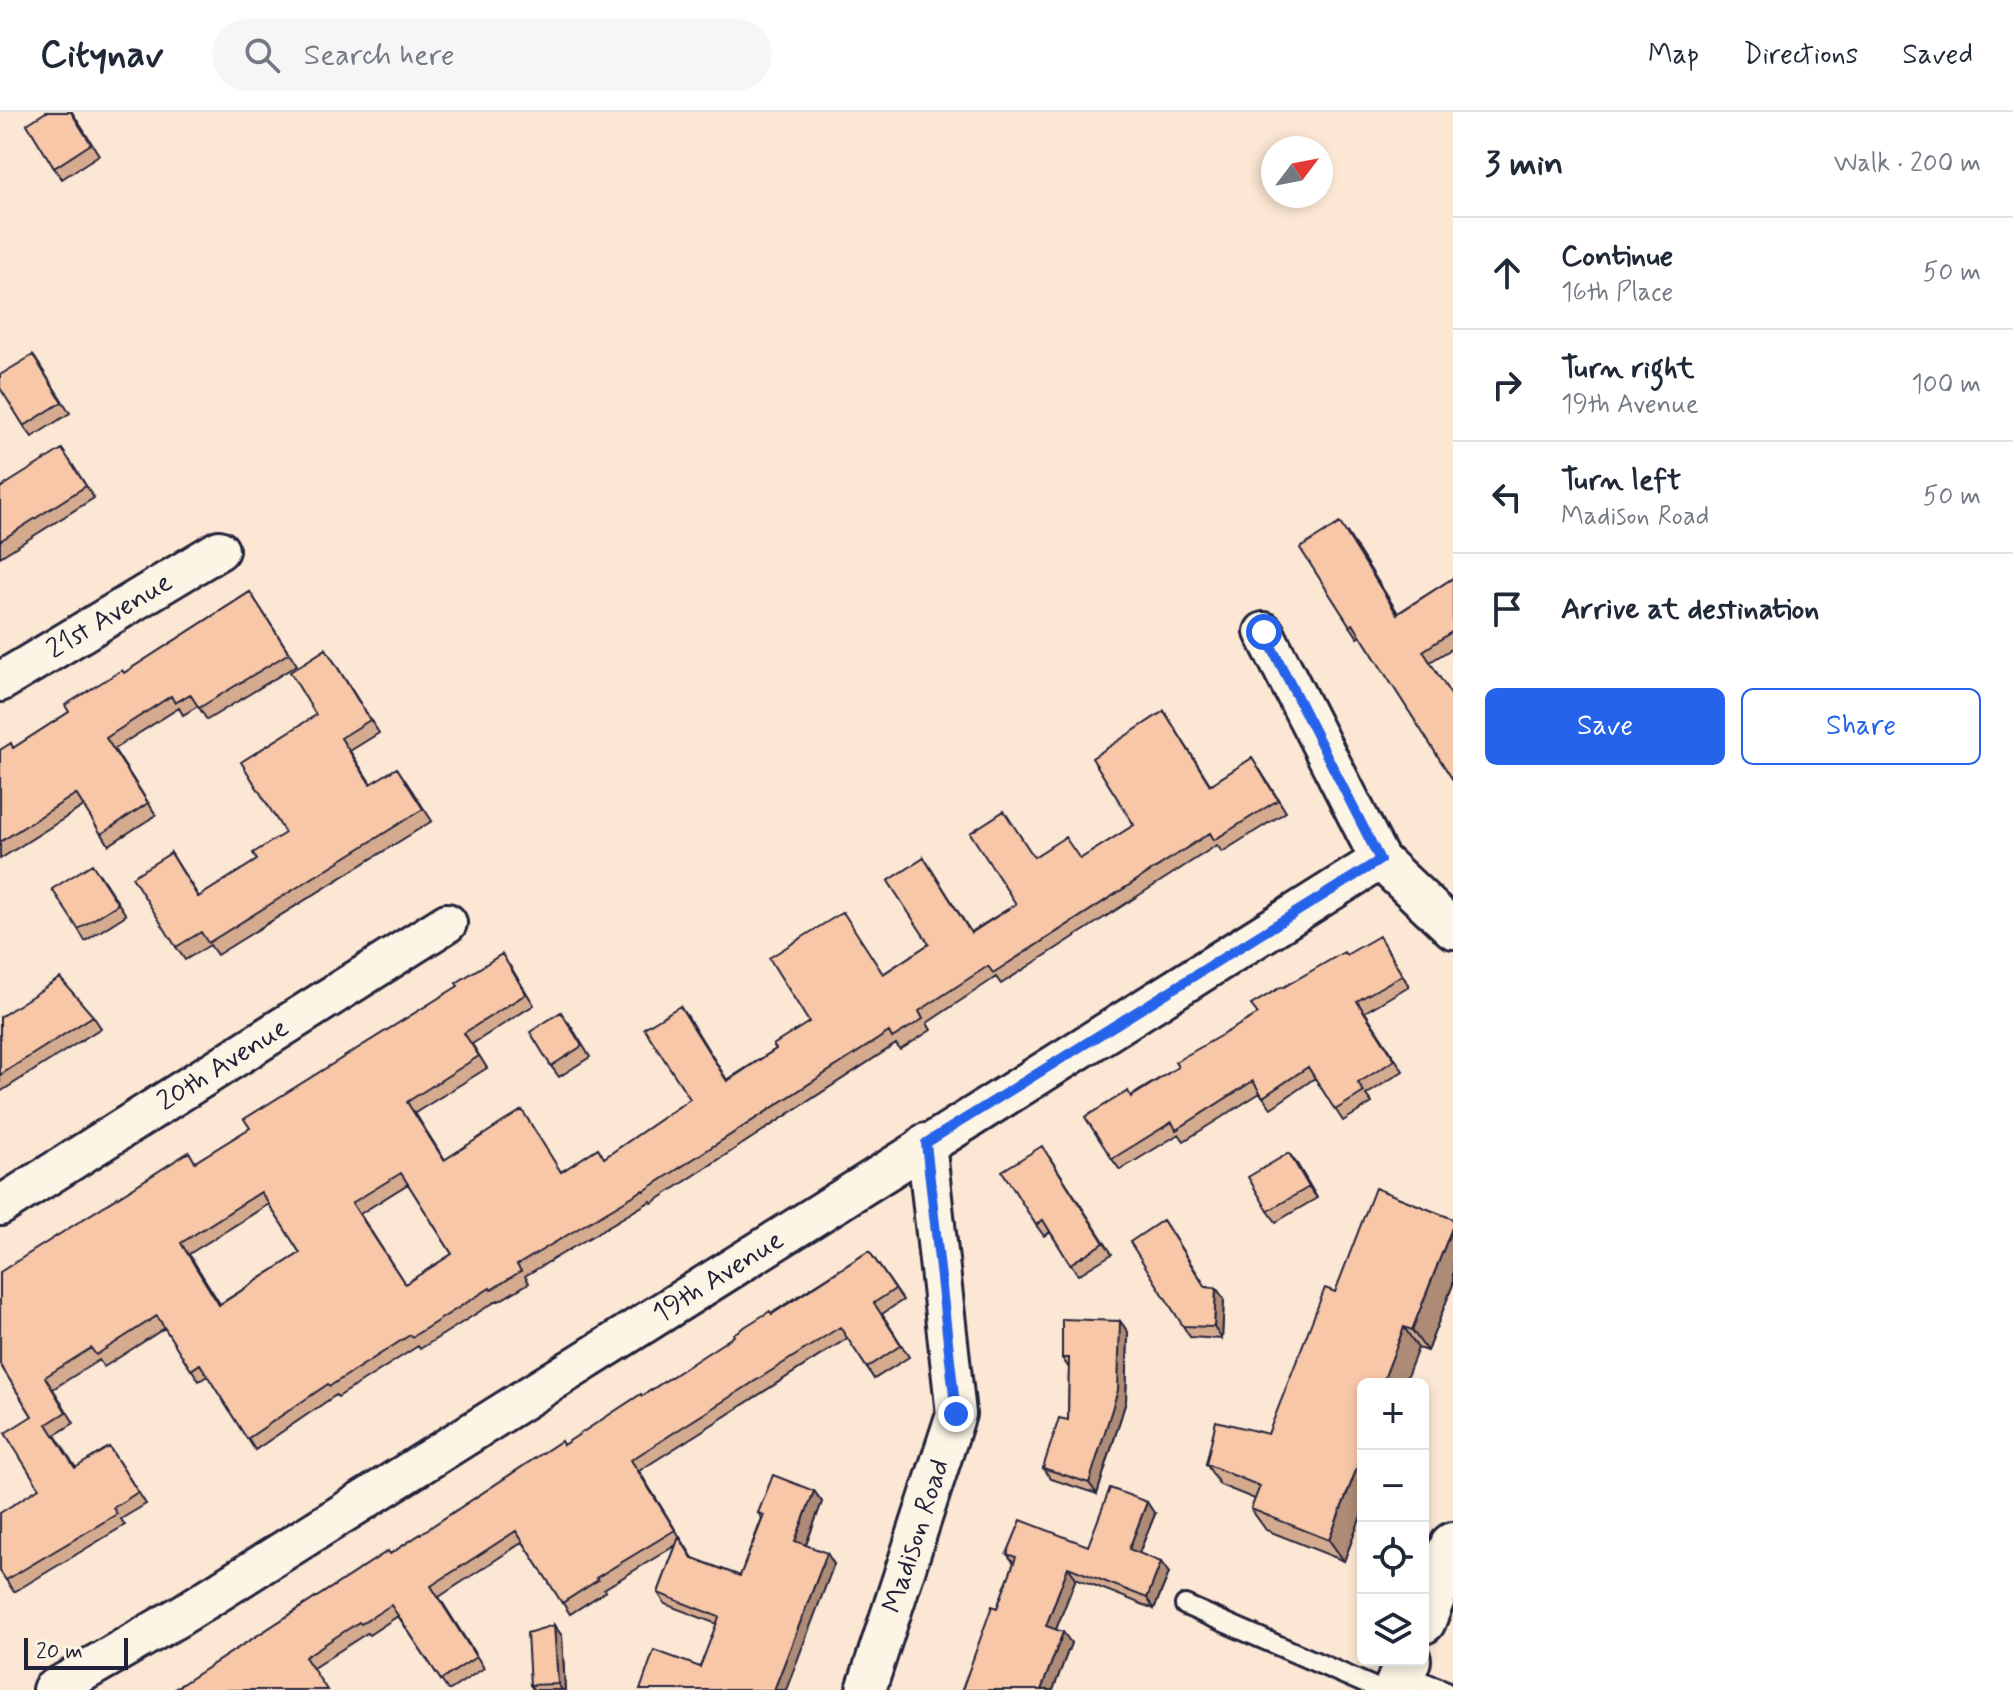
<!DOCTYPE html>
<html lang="en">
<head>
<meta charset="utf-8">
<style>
  body { margin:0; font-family:Mynerve,sans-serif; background:#f6f6f7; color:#1f2937 }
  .controls { position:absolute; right:24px; bottom:24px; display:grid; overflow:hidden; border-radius:12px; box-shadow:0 4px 12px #0003 }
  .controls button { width:72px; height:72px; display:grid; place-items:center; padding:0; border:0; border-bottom:2px solid #e0e1e3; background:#fff; color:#1f2937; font:40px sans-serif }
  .compass { position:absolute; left:1261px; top:24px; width:72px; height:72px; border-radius:50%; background:#fff; box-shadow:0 4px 12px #0003; rotate:58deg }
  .scale { position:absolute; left:24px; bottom:20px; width:104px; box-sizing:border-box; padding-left:8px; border:4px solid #22223b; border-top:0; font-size:22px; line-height:28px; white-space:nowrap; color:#22223b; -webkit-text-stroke:6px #fcf5e5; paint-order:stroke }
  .stop { position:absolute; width:24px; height:24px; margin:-18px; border:6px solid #2563eb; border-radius:50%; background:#fff }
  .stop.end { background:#2563eb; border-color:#fff; box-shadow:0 2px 8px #0008 }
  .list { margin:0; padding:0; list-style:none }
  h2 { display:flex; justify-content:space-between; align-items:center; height:104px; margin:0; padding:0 32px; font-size:34px }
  h2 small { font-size:26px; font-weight:400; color:#747a83 }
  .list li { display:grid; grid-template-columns:52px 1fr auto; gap:24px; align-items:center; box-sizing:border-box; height:112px; padding:0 32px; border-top:2px solid #e0e1e3 }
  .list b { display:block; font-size:30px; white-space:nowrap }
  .list p { margin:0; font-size:26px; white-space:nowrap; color:#747a83 }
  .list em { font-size:26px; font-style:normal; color:#747a83 }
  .actions { display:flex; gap:16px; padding:24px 32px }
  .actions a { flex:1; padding:18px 0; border:2px solid #2563eb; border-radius:12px; text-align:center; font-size:28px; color:#2563eb }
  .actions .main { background:#2563eb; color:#fff }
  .icon { flex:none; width:44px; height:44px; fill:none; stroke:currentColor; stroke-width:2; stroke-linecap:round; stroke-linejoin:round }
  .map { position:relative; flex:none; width:1453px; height:1578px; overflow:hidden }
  header { display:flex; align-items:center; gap:48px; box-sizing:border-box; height:112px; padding:0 40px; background:#fff; border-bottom:2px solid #e0e1e3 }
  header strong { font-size:38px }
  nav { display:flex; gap:44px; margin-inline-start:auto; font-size:28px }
  .search { width:560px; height:72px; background:#f6f6f7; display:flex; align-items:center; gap:20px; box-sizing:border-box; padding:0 28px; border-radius:44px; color:#747a83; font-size:30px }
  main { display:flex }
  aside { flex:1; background:#fff }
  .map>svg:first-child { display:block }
</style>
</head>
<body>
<header>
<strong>Citynav</strong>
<div class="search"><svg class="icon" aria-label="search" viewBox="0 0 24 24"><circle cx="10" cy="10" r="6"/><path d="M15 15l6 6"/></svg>Search here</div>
<nav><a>Map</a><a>Directions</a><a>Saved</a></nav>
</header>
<main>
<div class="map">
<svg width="1453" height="1578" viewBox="0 0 1453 1578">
  <rect width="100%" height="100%" fill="#fbe7d3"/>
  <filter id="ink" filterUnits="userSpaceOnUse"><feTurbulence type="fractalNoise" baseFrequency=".0125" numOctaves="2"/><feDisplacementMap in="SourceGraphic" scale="16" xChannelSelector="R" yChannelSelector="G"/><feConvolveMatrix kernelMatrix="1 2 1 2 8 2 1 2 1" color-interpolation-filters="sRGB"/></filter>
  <g filter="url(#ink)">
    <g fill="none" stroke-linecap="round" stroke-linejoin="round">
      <defs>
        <path id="service" d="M1185 1493 1380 1578
          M1402 1562 1444 1578"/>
        <g id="minor">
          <path d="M1264 520 1380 748 1453 817"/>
          <path id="s1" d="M0 570 219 438"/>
          <path id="s2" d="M0 1094 447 811"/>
          <path id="s3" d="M52 1578 180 1504 1380 748"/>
          <path id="s4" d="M866 1578 956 1302 926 1031"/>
        </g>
        <path id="tertiary" d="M1423 1509 1453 1433
          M1396 1578 1408 1548"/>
      </defs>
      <use href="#service" stroke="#22223b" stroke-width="24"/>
      <use href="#minor" stroke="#22223b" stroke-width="44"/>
      <use href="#tertiary" stroke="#22223b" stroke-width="50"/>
      <use href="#service" stroke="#fcf5e5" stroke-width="18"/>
      <use href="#minor" stroke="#fcf5e5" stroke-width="38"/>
      <use href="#tertiary" stroke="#fcf5e5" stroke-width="44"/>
    </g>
    <path fill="#d5ab90" stroke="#22223b" stroke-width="2" fill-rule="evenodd" d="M72 0 99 43 62 67 54 56Z
      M33 243 70 301 32 325 24 314Z
      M70 349 94 386 0 445V376Z
      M1348 422 1398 501 1453 466V536L1430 550 1361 524 1358 526 1350 514Z
      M250 480 297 553 207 608 198 594 183 603 179 596 114 637 156 703 109 733 84 694 0 747V638L13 636 69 600 124 561Z
      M326 537 379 621 350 639 371 672 397 656 432 709 217 843 210 833 185 848 176 835 171 741 199 785 257 748 285 721 316 603Z
      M1164 599 1210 672 1260 658 1286 700 1222 740 1217 733 1001 872 996 865 927 911 931 918 900 938 896 932 652 1091 651 1089 525 1164 529 1171 499 1189 498 1188 420 1237 418 1234 338 1285 336 1283 255 1338 208 1264 199 1269 165 1216 104 1255 99 1248 53 1277 74 1311 55 1323 76 1356 109 1335 146 1392 121 1407 125 1413 14 1480 0 1459 39 1376 32 1304 0 1252 196 1050 510 854 534 893 472 932 487 956 415 1001 444 1047 562 1059 605 1046 690 987 688 905 727 968 776 937 809 910 929 832 924 746 971 820 1016 792 1034 744 1080 747 1134 713ZM408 1072 452 1142 405 1172 360 1102ZM269 1092 300 1141 220 1192 189 1142Z
      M100 763 126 803 85 829 78 817Z
      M1386 835 1409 874 1365 900 1403 959 1366 983 1372 991 1343 1009 1315 966 1271 996 1260 981 1184 1029 1179 1022 1120 1058 1112 1047 1131 984 1178 955 1258 902 1282 876 1346 843Z
      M93 904 101 916 0 980V905Z
      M569 911 590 945 559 965 551 954Z
      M1050 1046 1112 1142 1078 1163 1050 1120 1044 1124 1036 1113Z
      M1297 1052 1317 1086 1276 1110 1268 1099Z
      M1453 1107V1172L1427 1239 1418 1236 1363 1272V1399L1344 1449 1266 1418 1251 1397 1255 1387 1220 1373 1206 1352 1268 1322 1335 1180Z
      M1163 1108 1206 1175 1216 1176 1224 1187 1222 1227 1190 1225 1183 1214Z
      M869 1139 903 1188 882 1202 909 1245 874 1267 848 1226 639 1359 693 1446 740 1464 762 1406 758 1401 814 1379 822 1390 806 1433 834 1452 700 1555 717 1512 665 1492 658 1481 676 1433 604 1477 606 1479 570 1502 523 1430 439 1485 484 1556 450 1578H448L441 1568 398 1504 369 1523 367 1521 313 1556 173 1578 642 1284Z
      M1120 1209 1128 1220 1126 1289 1097 1382 1051 1367 1043 1356 1068 1308 1069 1256 1062 1246Z
      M1155 1402 1139 1441 1169 1461 1154 1497 1076 1466 1056 1517 1071 1531 1053 1578H962L997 1496 1014 1451 1007 1442 1088 1434Z
      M554 1513 562 1524 565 1578H534L530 1573Z"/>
    <path fill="#ae8b76" stroke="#22223b" stroke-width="2" d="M1289 1041 1297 1052 1317 1086 1309 1075Z
      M1453 1113V1172L1427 1239 1412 1218Z
      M1216 1176 1224 1187 1222 1227 1214 1215Z
      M1120 1209 1128 1220 1126 1289 1097 1382 1089 1371Z
      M1404 1215 1418 1236 1404 1272H1382Z
      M1363 1340V1399L1344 1449 1329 1428Z
      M814 1379 822 1390 803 1440 795 1429Z
      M1147 1390 1155 1402 1136 1448 1129 1437Z
      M827 1441 834 1452 786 1578H774Z
      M1161 1450 1169 1461 1154 1497 1147 1486Z
      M1068 1455 1076 1466 1053 1525 1046 1514Z
      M554 1513 562 1524 565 1578H562L558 1572Z
      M1063 1520 1071 1531 1053 1578H1041Z"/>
    <path fill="#f8c7a8" stroke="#22223b" stroke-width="2" fill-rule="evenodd" d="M46 0H71L91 32 54 56 27 12Z
      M33 243 62 290 24 314 0 276V263Z
      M62 337 86 374 0 429V376Z
      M1340 411 1397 502 1453 466V519L1423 539 1453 586V668L1353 512 1350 514 1300 436Z
      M250 480 289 541 199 596 190 582 175 591 171 584 106 626 148 691 101 722 76 682 0 730V638L11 631 13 636 69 600 65 593 122 558 124 561Z
      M326 537 370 608 341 626 370 672 397 656 423 697 208 831 201 820 176 835 132 765 171 741 198 785 257 748 253 741 285 721 241 650 316 603 290 560Z
      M1164 599 1210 673 1252 646 1278 688 1214 728 1210 721 993 861 988 854 919 899 923 907 892 926 889 920 644 1079 643 1078 517 1153 521 1159 491 1178 490 1176 412 1225 410 1223 330 1274 328 1272 247 1327 200 1252 191 1258 157 1204 96 1243 91 1236 45 1265 66 1300 47 1312 75 1356 109 1335 138 1380 113 1396 117 1402 6 1468 0 1459V1401L39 1376 5 1321 32 1304 0 1252V1160L189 1040 195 1050 250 1016 244 1007 458 874 456 871 502 842 526 882 464 921 479 944 407 990 444 1048 522 998 561 1060 598 1036 604 1046 690 987 644 916 680 894 727 969 776 937 773 933 809 910 769 846 843 800 883 862 929 832 888 769 924 746 971 821 1016 792 970 721 1004 699 1034 745 1065 725 1080 747 1134 713 1092 646ZM401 1061 452 1142 405 1172 352 1091ZM261 1080 300 1141 219 1193 181 1131Z
      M92 752 118 792 78 817 52 777Z
      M1379 824 1402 863 1357 889 1395 948 1358 971 1364 980 1335 998 1308 955 1263 985 1253 969 1176 1018 1172 1010 1112 1047 1085 1005 1128 979 1131 985 1178 955 1175 950 1258 902 1251 893 1281 875 1282 876 1344 840 1346 843Z
      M60 866 93 904 0 963V905Z
      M561 900 582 934 551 954 530 920Z
      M1042 1034 1104 1131 1070 1152 1043 1108 1036 1113 1002 1059Z
      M1289 1041 1309 1075 1268 1099 1248 1065Z
      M1375 1076 1453 1107V1113L1412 1218 1404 1215 1382 1272H1363V1340L1329 1428 1251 1397 1260 1374 1206 1352 1216 1309 1268 1322 1325 1176 1335 1180Z
      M1163 1108 1205 1175 1216 1176 1214 1215 1183 1214 1130 1130Z
      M869 1139 895 1177 874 1191 901 1233 867 1256 840 1215 631 1348 675 1418 596 1466 598 1468 562 1491 516 1419 431 1474 476 1545 441 1568 391 1493 361 1512 359 1510 305 1545 327 1578H173L388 1439 390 1442 561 1329 563 1333 641 1282 642 1284 734 1224 733 1222 770 1199 772 1202Z
      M1062 1207 1120 1209 1118 1278 1089 1371 1043 1356 1059 1306 1068 1308 1069 1246H1062Z
      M773 1363 814 1379 795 1429 827 1441 774 1578H640L654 1538 700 1555 719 1505 658 1481 679 1425 692 1446 740 1464 764 1403 758 1401Z
      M1110 1376 1147 1390 1129 1437 1161 1450 1147 1486 1068 1455 1046 1514 1063 1520 1041 1578H962L992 1494 997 1496 1016 1445 1007 1442 1021 1408 1088 1434Z
      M554 1513 558 1572 530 1573 527 1521Z"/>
  </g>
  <g fill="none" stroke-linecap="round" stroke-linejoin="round" filter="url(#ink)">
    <path stroke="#2563eb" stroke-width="10" d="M956 1302 926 1031 1380 748 1264 520"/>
  </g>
  <g text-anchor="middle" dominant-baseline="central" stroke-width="7" stroke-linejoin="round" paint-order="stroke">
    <g font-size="28" fill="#22223b" stroke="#fcf5e5">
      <text stroke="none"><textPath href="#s1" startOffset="128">21st Avenue</textPath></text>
      <text stroke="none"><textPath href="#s2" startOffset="264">20th Avenue</textPath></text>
      <text stroke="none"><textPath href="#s3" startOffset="784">19th Avenue</textPath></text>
      <text stroke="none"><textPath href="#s4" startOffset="162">Madison Road</textPath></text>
    </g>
  </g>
</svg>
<div class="controls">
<button>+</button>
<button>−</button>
<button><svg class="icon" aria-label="locate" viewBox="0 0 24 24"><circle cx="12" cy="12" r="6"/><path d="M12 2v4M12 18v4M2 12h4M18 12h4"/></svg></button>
<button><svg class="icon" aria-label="layers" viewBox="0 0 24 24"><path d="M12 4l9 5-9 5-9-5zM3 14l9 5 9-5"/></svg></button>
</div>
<svg class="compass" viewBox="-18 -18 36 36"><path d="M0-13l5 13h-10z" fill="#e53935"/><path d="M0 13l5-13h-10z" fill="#747a83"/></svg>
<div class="scale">20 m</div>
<div class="stop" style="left:1264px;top:520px"></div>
<div class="stop end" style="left:956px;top:1302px"></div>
</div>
<aside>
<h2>3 min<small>Walk · 200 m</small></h2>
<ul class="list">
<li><svg class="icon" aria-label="ahead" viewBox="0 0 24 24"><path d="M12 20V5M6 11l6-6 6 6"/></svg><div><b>Continue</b><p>16th Place</p></div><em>50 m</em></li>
<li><svg class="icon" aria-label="right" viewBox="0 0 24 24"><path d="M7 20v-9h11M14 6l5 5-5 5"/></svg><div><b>Turn right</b><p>19th Avenue</p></div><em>100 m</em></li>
<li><svg class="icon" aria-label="left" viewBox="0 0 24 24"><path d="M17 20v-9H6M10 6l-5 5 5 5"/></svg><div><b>Turn left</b><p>Madison Road</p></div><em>50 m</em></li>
<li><svg class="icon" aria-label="arrive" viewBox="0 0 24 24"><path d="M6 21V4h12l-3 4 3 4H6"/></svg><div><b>Arrive at destination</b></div></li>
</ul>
<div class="actions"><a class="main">Save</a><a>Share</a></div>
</aside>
</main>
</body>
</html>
